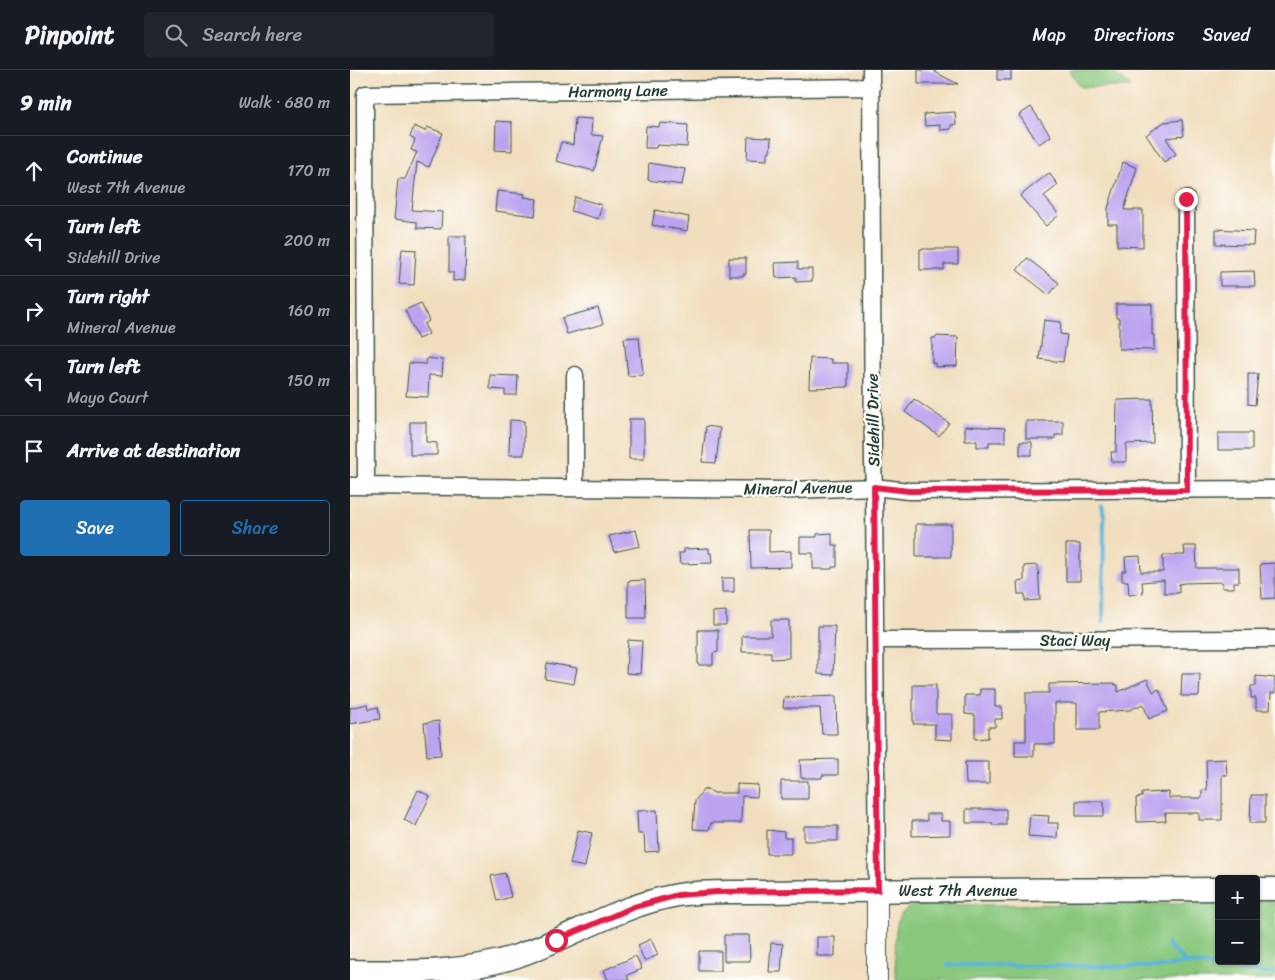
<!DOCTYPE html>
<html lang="en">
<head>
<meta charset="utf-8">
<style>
  body { margin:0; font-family:Sriracha,sans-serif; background:#20242c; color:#f1f3f6 }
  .controls { position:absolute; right:15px; bottom:15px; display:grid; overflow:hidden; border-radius:5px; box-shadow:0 1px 4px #0004 }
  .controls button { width:45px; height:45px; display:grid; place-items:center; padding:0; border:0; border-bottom:1px solid #363941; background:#171b24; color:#f1f3f6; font:25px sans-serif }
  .stop { position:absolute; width:15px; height:15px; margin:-11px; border:4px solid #e11d48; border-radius:50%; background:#fff }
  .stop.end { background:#e11d48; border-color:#fff; box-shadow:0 1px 5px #0008 }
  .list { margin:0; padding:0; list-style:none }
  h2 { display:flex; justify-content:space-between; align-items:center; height:65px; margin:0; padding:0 20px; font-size:21px }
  h2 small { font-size:16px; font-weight:400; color:#9ea1a6 }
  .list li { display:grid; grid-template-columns:32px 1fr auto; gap:15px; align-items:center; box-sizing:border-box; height:70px; padding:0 20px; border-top:1px solid #363941 }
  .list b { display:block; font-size:19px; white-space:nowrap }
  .list p { margin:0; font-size:16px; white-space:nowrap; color:#9ea1a6 }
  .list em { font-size:16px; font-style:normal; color:#9ea1a6 }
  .actions { display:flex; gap:10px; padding:15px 20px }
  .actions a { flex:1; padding:11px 0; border:1px solid #1f6fb2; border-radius:5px; text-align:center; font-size:18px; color:#1f6fb2 }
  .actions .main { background:#1f6fb2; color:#fff }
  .icon { flex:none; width:28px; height:28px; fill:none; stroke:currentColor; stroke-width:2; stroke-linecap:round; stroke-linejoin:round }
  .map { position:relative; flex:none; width:925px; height:910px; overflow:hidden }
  header { display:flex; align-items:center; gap:30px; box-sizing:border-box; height:70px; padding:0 25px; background:#171b24; border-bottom:1px solid #363941 }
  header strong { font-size:24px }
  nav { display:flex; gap:28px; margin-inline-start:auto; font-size:18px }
  .search { width:350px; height:45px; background:#20242c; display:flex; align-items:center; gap:12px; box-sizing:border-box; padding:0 18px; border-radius:5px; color:#9ea1a6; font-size:19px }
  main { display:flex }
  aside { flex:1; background:#171b24 }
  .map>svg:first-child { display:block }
</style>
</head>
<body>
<header>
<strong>Pinpoint</strong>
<div class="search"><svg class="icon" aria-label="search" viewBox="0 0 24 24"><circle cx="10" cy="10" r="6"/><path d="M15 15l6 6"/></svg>Search here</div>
<nav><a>Map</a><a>Directions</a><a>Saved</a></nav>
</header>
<main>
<aside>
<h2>9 min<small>Walk · 680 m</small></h2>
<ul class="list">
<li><svg class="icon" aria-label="ahead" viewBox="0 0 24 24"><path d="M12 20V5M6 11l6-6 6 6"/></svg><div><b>Continue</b><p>West 7th Avenue</p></div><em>170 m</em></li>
<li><svg class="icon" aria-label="left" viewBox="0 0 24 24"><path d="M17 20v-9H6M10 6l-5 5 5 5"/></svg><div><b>Turn left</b><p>Sidehill Drive</p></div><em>200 m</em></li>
<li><svg class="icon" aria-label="right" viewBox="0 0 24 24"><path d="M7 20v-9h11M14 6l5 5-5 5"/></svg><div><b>Turn right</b><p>Mineral Avenue</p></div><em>160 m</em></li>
<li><svg class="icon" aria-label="left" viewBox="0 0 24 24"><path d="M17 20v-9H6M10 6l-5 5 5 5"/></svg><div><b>Turn left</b><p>Mayo Court</p></div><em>150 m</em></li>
<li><svg class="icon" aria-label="arrive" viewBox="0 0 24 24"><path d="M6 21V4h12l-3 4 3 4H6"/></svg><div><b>Arrive at destination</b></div></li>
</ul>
<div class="actions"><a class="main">Save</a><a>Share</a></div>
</aside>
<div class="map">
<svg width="925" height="910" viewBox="0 0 925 910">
  <rect width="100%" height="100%" fill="#fdfcf7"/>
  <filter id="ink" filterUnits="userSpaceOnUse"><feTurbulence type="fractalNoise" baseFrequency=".02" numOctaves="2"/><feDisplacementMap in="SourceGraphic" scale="10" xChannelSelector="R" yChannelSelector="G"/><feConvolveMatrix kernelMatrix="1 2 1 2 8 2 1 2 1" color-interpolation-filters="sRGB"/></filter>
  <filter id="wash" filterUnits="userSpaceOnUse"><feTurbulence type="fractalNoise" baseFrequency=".0096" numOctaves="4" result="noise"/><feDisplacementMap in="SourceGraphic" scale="20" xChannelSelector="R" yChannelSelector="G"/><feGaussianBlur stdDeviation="1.12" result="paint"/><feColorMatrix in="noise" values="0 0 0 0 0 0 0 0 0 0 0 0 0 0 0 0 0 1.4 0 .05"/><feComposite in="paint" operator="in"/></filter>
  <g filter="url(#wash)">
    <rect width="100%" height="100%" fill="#f1debe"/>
    <path fill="#89c77d" stroke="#548258" d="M719 0H760L781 17H730Z
      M906 831H925V910H546C546 894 542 854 552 843 556 838 561 837 566 835L825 834 869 832V891H906Z"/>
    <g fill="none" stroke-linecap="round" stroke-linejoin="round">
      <path stroke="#5cb4d9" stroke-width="4" d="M752 436 754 445 753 552
        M817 874 836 893
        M598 895 816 897 836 893 925 904"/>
    </g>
    <g id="blocks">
      <path fill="#bba3ef" d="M568 0H585V2L608 14H568Z
        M647 0H661V10H647Z
        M681 37 701 66 689 74 669 45Z
        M605 42 606 54 601 55V59L590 60V55L575 56 574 44Z
        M225 48 242 49 241 65 253 66 244 101 206 91 211 72 223 75Z
        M832 50 834 66 816 68 826 84 814 92 796 65 814 52Z
        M146 51 162 52V81L145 80Z
        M310 53 338 55 337 77 307 75 306 78H295L296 56 309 57Z
        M64 56 75 61 77 57 93 63 79 97 67 92 62 140 92 142 91 159 67 158V152L44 149 48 109H55L67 82 61 80 65 70 60 67Z
        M398 67 421 68 420 82H417V90L397 89Z
        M773 92 787 98 774 140H793V177L767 176V154H758V138Z
        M299 93 335 99 332 115 298 110Z
        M699 103 708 115 694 126 709 145 696 156 670 126Z
        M147 121 175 124 174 127 187 129 185 146 145 141Z
        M225 127 252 135 248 149 221 141Z
        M305 140 339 147 337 161 302 155Z
        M866 159 904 161 903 175 866 174Z
        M99 166H116L115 210 103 211V202H99Z
        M52 179 66 180 64 215 49 214Z
        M570 179H608V194H594V200H570Z
        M379 188H396V204H393V206H379Z
        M677 188 709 213 699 225 667 200Z
        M448 192V199H462V211L446 212V207L426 208 425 193Z
        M904 201 905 216H870V202Z
        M71 233 79 251 74 254 79 264 68 269 55 240Z
        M766 234H802V265H804V280L769 279V248H766Z
        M248 238 253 254 217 264 212 248Z
        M694 250 711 252 710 264 717 265 713 292 689 289Z
        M586 266 608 267 607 296 585 297V293H582V268H586Z
        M289 267 293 305 278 306 274 268Z
        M77 288 93 290 92 306 79 305 78 327 56 326 59 293 76 294Z
        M460 288 481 289V293H498V317L459 318Z
        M898 304H908L905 335 898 334Z
        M140 305 168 306 167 325H155V320L140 319Z
        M564 329 599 353 589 366 555 342Z
        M802 329 803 373 776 374V392H762L761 382H766L767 330Z
        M279 349H294V389H279Z
        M160 350 174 351V385H159Z
        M676 351H713V365H705V369H676Z
        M60 352H76V372L87 373V385H60Z
        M356 356 370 358 366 393 352 392Z
        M615 356 655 358V372H639V377H627V371H615Z
        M868 363H902V380H868Z
        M670 372H682V385H670Z
        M566 454H601V487H566Z
        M286 460 290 476 264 482 259 466Z
        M400 460H419V482L441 481V497L401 498Z
        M482 463V475H487V497H482V499H463V483H450V467H467V464Z
        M716 474H730V511H716Z
        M834 476H846L847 498H889V512H884V518H872V512L834 513 829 514V523H814V510L792 512 793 523 779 525 778 511H772V501H776L775 487 790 486 791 502H813V485H835Z
        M359 478V483H361L362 493 330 494 329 483H334V479Z
        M925 493V528L912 529 910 494Z
        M688 495 690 530 675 531V524H668L667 512 674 511V496Z
        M372 508H384V522H372Z
        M295 510 296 548H278V511Z
        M376 541V555H363V542Z
        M421 550H439V588L421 589V582H392V566H421Z
        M468 556H485L483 605 468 604Z
        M348 560H368V582L363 583V595H348Z
        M278 570 292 571 290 604 276 603Z
        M197 593 227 598 224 614 195 609Z
        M832 604H850L849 626H831Z
        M906 606 925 608V623H921L920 640H906V628H901V616H906Z
        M797 609 803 622 809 619 818 641 799 649 793 634 780 640 749 642V660H727V633H705V674H684V686H665V671H676V623H699V614L765 613V615H768V622Z
        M563 615H586V644H602V670L585 669V654H563Z
        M630 619H645V637H652V649H645V657H638V668L625 669V645L615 644V625H630Z
        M486 626 487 664H472L470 638H433L434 628Z
        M18 634 19 639 28 637 30 649 0 654V638Z
        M89 651 91 685 77 686 74 653Z
        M488 689V705H472V708H451L450 690Z
        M876 689 877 705H872V750H849V743H815L816 751 787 752 786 728 792 727V723L819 722V728H852V720H857L856 690Z
        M615 692H639V714H616Z
        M431 711H458V729H431Z
        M387 714 408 715 407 727 392 726 391 753H361L359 760 343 759 345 731 353 720 357 719 364 723H387Z
        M68 720 80 726 66 756 54 750Z
        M901 725H915V753H900Z
        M726 731H754V746H726Z
        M616 739H656V755H642L643 753H616Z
        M307 740 309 781 295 782 294 764H288L287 741Z
        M577 744H591V751H600V765L562 766V751H577Z
        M680 745 699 746 698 753H708L707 768 678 766Z
        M454 756H488V771H454Z
        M228 760 242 763 235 797 220 794Z
        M417 760 434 762V768H441V784H417Z
        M155 803 161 827 147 831 141 806Z
        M374 865H399L400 891H374Z
        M467 867H485V886H467Z
        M301 869 308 885 294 891 288 875Z
        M421 873 433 874 431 902H419Z
        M349 881H371V901H349Z
        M286 886 292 899 277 905 279 910H258L254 900Z"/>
    </g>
  </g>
  <g filter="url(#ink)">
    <use href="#blocks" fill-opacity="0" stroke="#3e5549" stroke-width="1"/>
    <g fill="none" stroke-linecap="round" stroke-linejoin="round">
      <defs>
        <path id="minor" d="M521 0 523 392 524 417 527 820
          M836 129 837 419
          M225 305V417
          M0 416 442 420 524 417 559 421 925 419
          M16 416 15 24 522 17
          M525 570 925 569"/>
        <path id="tertiary" d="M527 910V820"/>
        <path id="secondary" d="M906 819H925
          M0 901C55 902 114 904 167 886 222 867 270 835 328 825 352 821 375 822 399 822 430 822 461 821 492 821 618 819 743 820 869 819"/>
      </defs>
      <use href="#minor" stroke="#3e5549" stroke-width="19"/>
      <use href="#tertiary" stroke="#3e5549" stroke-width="22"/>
      <use href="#secondary" stroke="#3e5549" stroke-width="25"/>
      <use href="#minor" stroke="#fff" stroke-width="16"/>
      <use href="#tertiary" stroke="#fff" stroke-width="20"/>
      <use href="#secondary" stroke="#fff" stroke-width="22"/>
    </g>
  </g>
  <g fill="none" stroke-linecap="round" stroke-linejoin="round" filter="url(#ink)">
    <path stroke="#e11d48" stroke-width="6" d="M206 870 284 837 328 825 367 822 528 820 524 417 559 421 837 420 836 129"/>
  </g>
  <g text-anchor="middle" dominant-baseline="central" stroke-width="5" stroke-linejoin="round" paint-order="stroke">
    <g font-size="16" fill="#1f3d34" stroke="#fdfcf7">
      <text transform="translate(268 21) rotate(-1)">Harmony Lane</text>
      <text transform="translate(523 350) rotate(-91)">Sidehill Drive</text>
      <text transform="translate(448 418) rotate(-1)">Mineral Avenue</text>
      <text x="725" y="570">Staci Way</text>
      <text x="608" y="820">West 7th Avenue</text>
    </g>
  </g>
</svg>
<div class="controls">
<button>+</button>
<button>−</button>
</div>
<div class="stop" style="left:206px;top:870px"></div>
<div class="stop end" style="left:836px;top:129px"></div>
</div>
</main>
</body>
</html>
